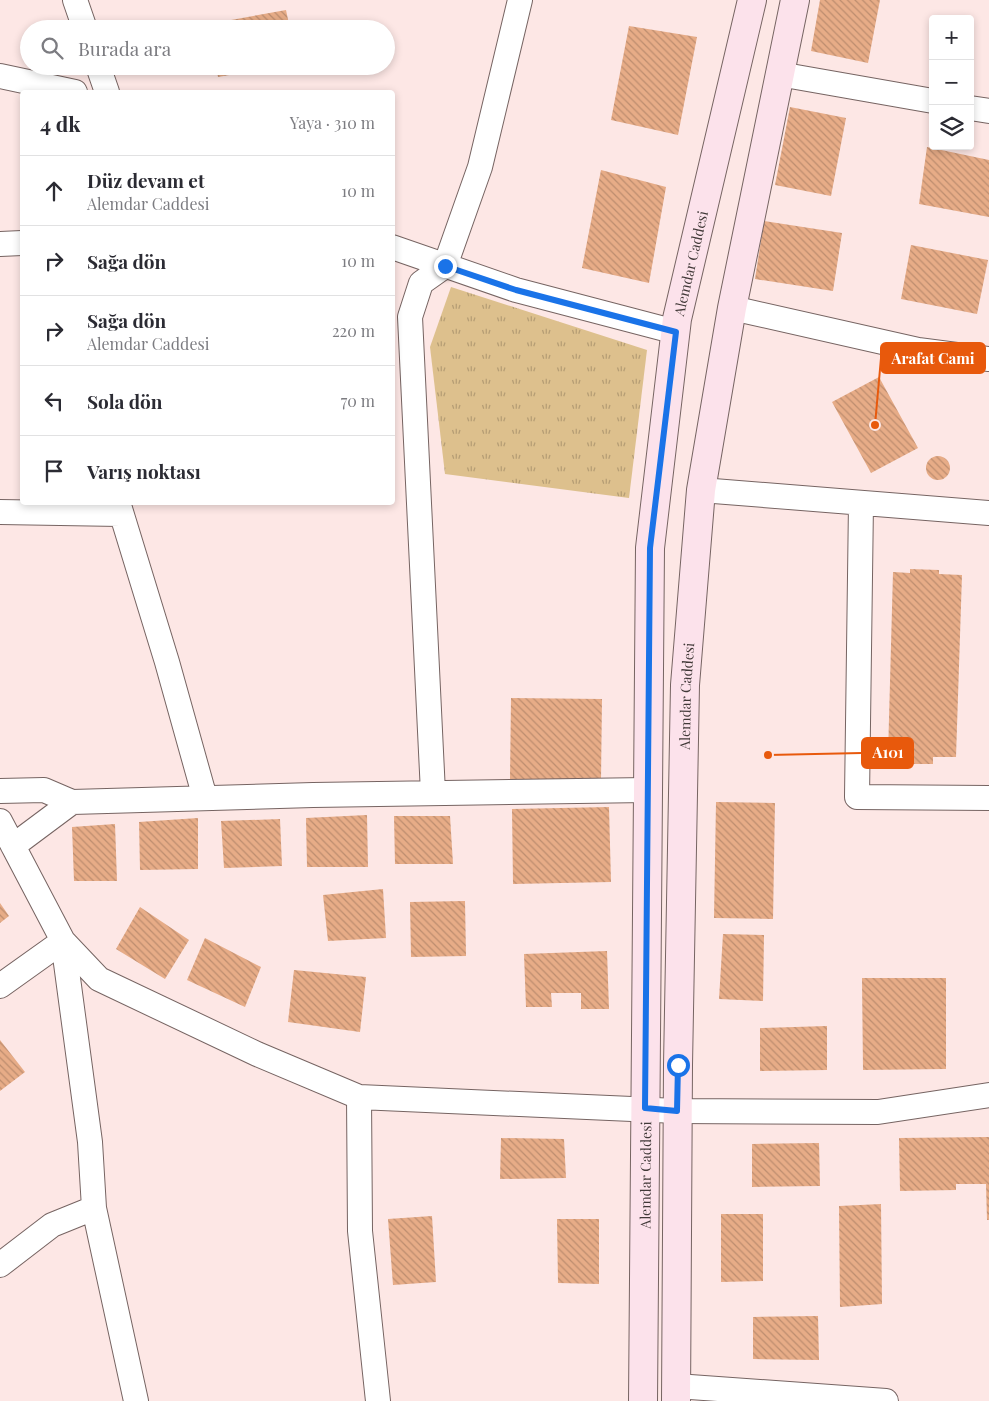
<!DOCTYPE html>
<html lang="tr">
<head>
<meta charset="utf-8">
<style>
  body { margin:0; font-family:"Playfair Display",serif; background:#f2f2f3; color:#2b2b33 }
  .controls { position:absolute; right:15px; top:15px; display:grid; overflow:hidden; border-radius:5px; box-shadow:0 2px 8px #0003 }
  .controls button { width:45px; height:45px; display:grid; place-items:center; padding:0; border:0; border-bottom:1px solid #e1e1e2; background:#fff; color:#2b2b33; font:25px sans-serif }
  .stop { position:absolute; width:15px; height:15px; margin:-11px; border:4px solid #1a73e8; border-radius:50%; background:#fff }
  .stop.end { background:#1a73e8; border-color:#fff; box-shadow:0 1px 5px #0008 }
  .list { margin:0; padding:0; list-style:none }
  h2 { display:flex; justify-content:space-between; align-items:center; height:65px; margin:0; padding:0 20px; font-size:21px }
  h2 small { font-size:16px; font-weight:400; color:#7c7c81 }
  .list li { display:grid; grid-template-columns:32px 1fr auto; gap:15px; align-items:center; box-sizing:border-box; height:70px; padding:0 20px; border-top:1px solid #e1e1e2 }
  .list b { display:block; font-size:19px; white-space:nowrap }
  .list p { margin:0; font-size:16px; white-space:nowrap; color:#7c7c81 }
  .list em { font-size:16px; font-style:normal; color:#7c7c81 }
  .icon { flex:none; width:28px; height:28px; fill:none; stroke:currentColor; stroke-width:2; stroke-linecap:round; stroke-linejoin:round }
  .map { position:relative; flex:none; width:989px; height:1401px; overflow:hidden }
  .search { position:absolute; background:#fff; box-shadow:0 2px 8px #0003; left:20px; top:20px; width:375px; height:55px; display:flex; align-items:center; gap:12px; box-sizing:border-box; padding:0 18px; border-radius:28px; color:#7c7c81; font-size:19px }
  .panel { position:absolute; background:#fff; box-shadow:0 2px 8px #0003; left:20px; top:90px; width:375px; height:415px; border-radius:5px }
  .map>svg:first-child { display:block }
</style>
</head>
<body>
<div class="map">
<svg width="989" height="1401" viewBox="0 0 989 1401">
  <defs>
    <pattern id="grass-tufts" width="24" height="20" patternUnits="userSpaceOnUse" patternTransform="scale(1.25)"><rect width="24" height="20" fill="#ddc08d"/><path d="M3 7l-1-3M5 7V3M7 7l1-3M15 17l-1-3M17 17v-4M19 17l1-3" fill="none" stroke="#b59d74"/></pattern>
    <pattern id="building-back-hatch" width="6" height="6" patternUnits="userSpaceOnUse" patternTransform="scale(1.25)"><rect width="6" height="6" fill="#e7ac87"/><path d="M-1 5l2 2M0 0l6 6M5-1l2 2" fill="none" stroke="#bd8d6f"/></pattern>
  </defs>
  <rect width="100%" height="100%" fill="#fde7e5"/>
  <path fill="url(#grass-tufts)" d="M451 287 647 350 629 498 445 474 430 347Z"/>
  <path fill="url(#building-back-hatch)" d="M820 0H880L868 63 811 51Z
    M286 10 290 29H209V24Z
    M629 26 697 37 678 135 611 120Z
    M216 66H275V67L218 77Z
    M790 107 846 118 831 196 775 185Z
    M927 147 989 160V217L919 204Z
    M601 170 666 187 649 283 582 268Z
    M764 221 842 233 833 291 755 279Z
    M911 245 988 260 977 314 901 299Z
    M879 377 918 448 871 473 832 402Z
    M926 468a12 12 0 1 1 24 0a12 12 0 1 1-24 0Z
    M910 569 939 570V574L962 575 956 757H933V764H904V756L888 755 893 572 910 573Z
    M511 698 602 699 601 780 510 779Z
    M716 802 775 803 773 919 714 918Z
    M609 807 611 882 513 884 512 809Z
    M367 815 368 867H307L306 818Z
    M394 816H450L453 864H395Z
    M198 818V869L140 870 139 822Z
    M280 819 282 866 224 868 221 821Z
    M115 824 117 881H74L72 827Z
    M383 889 386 938 328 941 323 895Z
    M465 901 466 956 411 957 410 902Z
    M0 903 9 916 0 923Z
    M140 907 189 940 165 979 116 949Z
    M723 934 764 935 763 1001 719 999Z
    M205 938 261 967 245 1007 187 980Z
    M607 951 609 1009H581V993H551L552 1007H526L524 954Z
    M294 970 366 977 360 1032 288 1022Z
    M862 978H946V1069L863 1070Z
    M827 1026V1070L760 1071V1028Z
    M0 1040 25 1072 0 1091Z
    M989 1137V1220H987L986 1184H956V1190L900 1191 899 1138Z
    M501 1138 564 1139 566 1178 500 1179Z
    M819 1143 820 1186 752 1187V1144Z
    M881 1204 882 1304 840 1307 839 1206Z
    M721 1214H763V1281L721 1282Z
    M432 1216 436 1282 393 1285 388 1219Z
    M557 1219H599V1284L558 1283Z
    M818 1316 819 1360 753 1359V1317Z"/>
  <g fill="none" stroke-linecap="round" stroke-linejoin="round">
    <defs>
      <path id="minor" d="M75 0 85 29
        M98 66 107 92
        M779 74 933 101
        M0 76 75 92
        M970 108 989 111
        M0 244 22 243
        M392 247 516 290 676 332
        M732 308 918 350 989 359
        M701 490 989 513
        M118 502 167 662 205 798
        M861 503 857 797 989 798
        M0 512 120 514
        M0 791 44 790 72 802
        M433 793 410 317 421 283 445 266 480 167 520 0
        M0 821 63 941 99 979 257 1054 359 1097 677 1111 878 1112 989 1095
        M13 846 72 802 313 795 647 790
        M0 986 63 941 90 1142 94 1208 136 1401
        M359 1097 360 1231 378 1401
        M0 1265 52 1225 94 1208
        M676 1386 886 1401"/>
      <g id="secondary">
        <path id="s1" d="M643 1401 650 548 677 319 752 0"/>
        <path id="s2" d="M676 1401 678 1065 685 685 701 490 732 308 795 0"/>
      </g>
    </defs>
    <use href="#minor" stroke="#766462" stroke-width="26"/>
    <use href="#secondary" stroke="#766462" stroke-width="30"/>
    <use href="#minor" stroke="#fff" stroke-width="24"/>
    <use href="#secondary" stroke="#fce2eb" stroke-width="28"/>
  </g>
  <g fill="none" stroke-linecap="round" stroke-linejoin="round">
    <path stroke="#1a73e8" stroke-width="6" d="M445 266 516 290 676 332 650 548 645 1108 677 1111 678 1065"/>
  </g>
  <g text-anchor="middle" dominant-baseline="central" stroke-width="4" stroke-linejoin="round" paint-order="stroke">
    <g font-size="14" fill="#413938" stroke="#fde7e5">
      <text stroke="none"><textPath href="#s1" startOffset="1141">Alemdar Caddesi</textPath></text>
      <text stroke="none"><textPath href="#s2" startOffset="705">Alemdar Caddesi</textPath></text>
      <text stroke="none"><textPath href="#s1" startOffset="226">Alemdar Caddesi</textPath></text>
    </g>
  </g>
  <path fill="none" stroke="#e8590c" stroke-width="2" d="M875 425L881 358M768 755L862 753"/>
  <g fill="#e8590c" stroke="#fde7e5" stroke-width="2">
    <circle cx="875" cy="425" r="5"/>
    <circle cx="768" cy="755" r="5"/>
  </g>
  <g fill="#e8590c" stroke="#e8590c" stroke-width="2">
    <rect x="881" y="343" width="104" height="30" rx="5"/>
    <rect x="862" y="738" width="51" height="30" rx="5"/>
  </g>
  <g font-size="15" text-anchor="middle" font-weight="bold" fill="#fff">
    <text x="933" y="364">Arafat Cami</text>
    <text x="888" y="758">A101</text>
  </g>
</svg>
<div class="controls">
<button>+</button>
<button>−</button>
<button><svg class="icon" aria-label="layers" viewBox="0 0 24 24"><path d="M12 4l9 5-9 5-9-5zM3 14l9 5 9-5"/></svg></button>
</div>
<div class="stop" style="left:678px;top:1065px"></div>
<div class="stop end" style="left:445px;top:266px"></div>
<div class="search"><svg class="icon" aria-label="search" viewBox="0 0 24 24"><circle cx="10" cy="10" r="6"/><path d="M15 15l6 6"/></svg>Burada ara</div>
<section class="panel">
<h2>4 dk<small>Yaya · 310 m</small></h2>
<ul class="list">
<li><svg class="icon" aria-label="ahead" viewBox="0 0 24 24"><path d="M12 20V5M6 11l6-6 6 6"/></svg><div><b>Düz devam et</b><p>Alemdar Caddesi</p></div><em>10 m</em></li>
<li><svg class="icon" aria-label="right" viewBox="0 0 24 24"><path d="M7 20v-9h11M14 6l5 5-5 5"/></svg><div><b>Sağa dön</b></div><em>10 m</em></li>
<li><svg class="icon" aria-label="right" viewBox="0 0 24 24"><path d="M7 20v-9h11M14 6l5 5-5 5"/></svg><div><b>Sağa dön</b><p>Alemdar Caddesi</p></div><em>220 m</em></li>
<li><svg class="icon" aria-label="left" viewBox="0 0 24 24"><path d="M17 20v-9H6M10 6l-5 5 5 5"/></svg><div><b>Sola dön</b></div><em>70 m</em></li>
<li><svg class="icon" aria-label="arrive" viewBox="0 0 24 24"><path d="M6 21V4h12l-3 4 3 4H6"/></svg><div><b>Varış noktası</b></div></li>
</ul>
</section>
</div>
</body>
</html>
